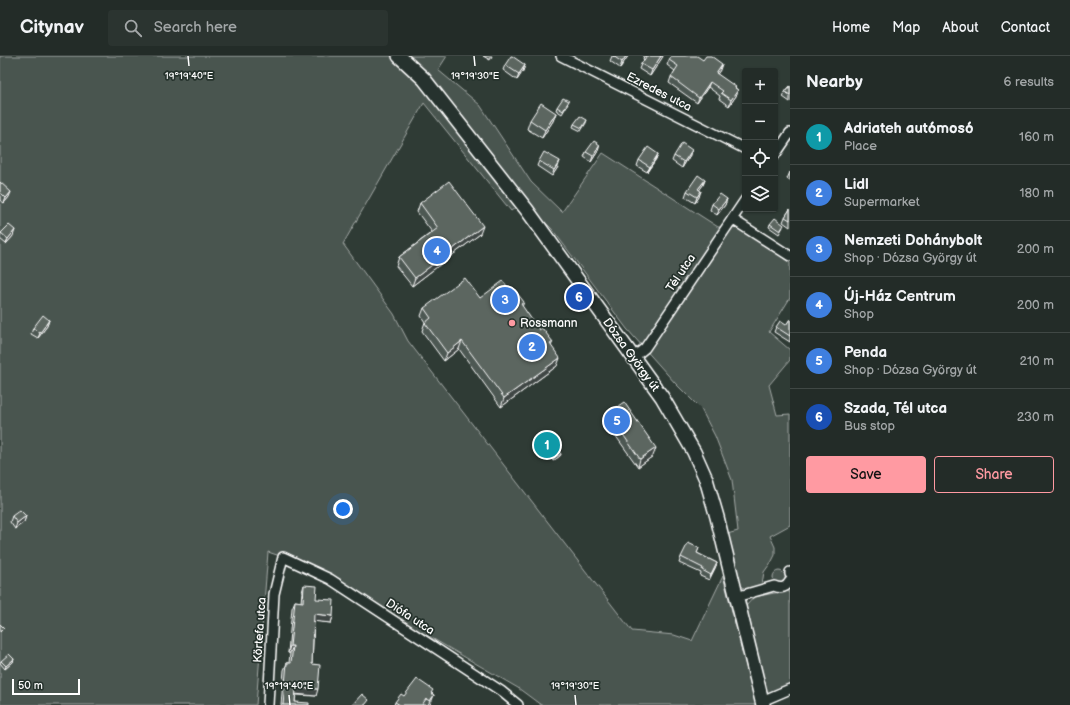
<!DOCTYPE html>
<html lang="en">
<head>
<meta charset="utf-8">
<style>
  body { margin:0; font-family:"Balsamiq Sans",sans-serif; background:#2b3430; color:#f1f3f6 }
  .controls { position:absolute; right:12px; top:12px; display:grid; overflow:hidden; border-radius:4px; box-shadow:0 1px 3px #0004 }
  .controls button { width:36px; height:36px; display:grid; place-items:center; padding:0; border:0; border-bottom:1px solid #404845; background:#232c28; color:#f1f3f6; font:20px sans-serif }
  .scale { position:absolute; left:12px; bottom:10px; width:68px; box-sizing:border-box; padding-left:4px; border:2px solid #fff; border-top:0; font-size:11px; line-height:14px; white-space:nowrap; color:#fff; -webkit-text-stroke:3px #26332d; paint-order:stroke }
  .you { position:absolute; left:343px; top:453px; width:14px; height:14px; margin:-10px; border:3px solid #fff; border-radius:50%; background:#1a73e8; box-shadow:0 0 0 6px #1a73e833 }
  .badge { display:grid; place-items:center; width:26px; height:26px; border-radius:50%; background:#ff9aa2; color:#fff; font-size:13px; font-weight:700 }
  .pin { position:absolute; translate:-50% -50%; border:2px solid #fff; box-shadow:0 1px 4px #0006 }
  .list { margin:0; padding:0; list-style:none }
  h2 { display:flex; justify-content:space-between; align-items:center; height:52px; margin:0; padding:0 16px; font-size:17px }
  h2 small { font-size:13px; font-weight:400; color:#a3a7a8 }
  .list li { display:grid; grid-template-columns:26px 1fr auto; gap:12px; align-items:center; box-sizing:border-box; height:56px; padding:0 16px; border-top:1px solid #404845 }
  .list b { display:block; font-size:15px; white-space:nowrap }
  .list p { margin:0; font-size:13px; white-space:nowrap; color:#a3a7a8 }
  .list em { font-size:13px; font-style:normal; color:#a3a7a8 }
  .actions { display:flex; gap:8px; padding:12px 16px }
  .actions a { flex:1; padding:9px 0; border:1px solid #ff9aa2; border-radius:4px; text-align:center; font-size:14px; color:#ff9aa2 }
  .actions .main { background:#ff9aa2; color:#111 }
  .icon { flex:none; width:22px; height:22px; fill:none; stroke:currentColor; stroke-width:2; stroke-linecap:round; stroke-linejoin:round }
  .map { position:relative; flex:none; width:790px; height:649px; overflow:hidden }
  header { display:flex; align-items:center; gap:24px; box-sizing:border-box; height:56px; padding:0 20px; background:#232c28; border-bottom:1px solid #404845 }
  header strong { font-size:19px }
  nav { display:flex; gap:22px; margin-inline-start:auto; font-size:14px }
  .search { width:280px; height:36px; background:#2b3430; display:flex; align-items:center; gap:10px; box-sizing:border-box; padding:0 14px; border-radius:4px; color:#a3a7a8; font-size:15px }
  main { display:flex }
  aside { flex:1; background:#232c28 }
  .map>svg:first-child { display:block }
</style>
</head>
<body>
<header>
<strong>Citynav</strong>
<div class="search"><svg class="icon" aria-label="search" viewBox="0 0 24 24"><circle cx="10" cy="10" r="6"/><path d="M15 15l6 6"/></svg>Search here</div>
<nav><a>Home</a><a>Map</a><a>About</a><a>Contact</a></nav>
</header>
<main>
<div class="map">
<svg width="790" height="649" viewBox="0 0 790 649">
  <rect width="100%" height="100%" fill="#2f3b35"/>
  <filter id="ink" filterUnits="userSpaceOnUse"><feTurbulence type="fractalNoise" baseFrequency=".025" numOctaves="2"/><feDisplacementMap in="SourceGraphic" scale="8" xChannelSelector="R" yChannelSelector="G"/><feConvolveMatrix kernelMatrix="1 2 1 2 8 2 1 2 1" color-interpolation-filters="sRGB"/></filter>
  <g filter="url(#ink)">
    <path fill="#4a544f" stroke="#a4aaa7" d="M0 0H447L438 14 480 49 531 126 562 156 603 97 718 171H741L790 207V242L769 276 790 294V304L769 329 777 359 790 358V469L770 480 775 491V499L772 505 764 516 762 528C754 534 746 537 739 527L727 478 738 475 732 424 715 380 701 353 675 327 627 273 552 173 524 145 511 155 424 47 343 188 394 258 408 285 632 575 674 579 692 585 723 520 756 649H541L518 632 330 523 283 501 268 496 256 649H0Z
      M773 521a6 6 0 1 1 12 0a6 6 0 1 1-12 0Z
      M785 535 790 536V631L767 638 746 550 754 541Z"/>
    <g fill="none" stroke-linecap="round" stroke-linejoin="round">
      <defs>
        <path id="street" d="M561 0 745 93
          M775 99 790 77
          M732 163 790 200
          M634 301 645 292 745 144
          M790 516V518
          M736 541 774 530C781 533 786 532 790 525
          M762 645 790 633
          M268 649 274 538 283 501 330 523 501 635 518 649"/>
        <path id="secondary" d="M399 0 424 23 527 154 662 341 694 396 706 423 717 461 763 649"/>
      </defs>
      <use href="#street" stroke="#fff" stroke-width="12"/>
      <use href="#secondary" stroke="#fff" stroke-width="16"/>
      <use href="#street" stroke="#26332d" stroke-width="9"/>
      <use href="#secondary" stroke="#26332d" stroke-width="13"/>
    </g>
    <path fill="#4e5853" stroke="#fff" d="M483 0H492L490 4Z
      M612 0H628L620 12 610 5Z
      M644 0H663L650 20 639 13 641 8 644 4 643 3Z
      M669 4H703L720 14 717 18 738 34 736 40 729 50 719 43 720 40 708 31 697 47 669 27 671 21 675 15 667 9Z
      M505 9H525L523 15 517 24 503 14Z
      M790 30V46L783 41 785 36Z
      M568 48 562 58 556 54 557 51Z
      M556 57 553 65 542 82 527 73 530 64Z
      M587 64 586 67 581 75 573 71 574 68Z
      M598 95 591 106 584 101 586 96Z
      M658 98 656 103 647 116 637 110 639 104Z
      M690 99 682 112 672 105 674 100Z
      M539 105 558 111 552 120 537 110Z
      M790 116V125L787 123Z
      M705 124 703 129 699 134V141L695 147 685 141 687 135Z
      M0 126 9 141 4 147 0 144Z
      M727 143 725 149 717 159 710 154 712 148Z
      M420 147 480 178 412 230 396 210 399 201 432 176 417 156Z
      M790 153V171L783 166 785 161Z
      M770 168 783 171 779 178 769 171Z
      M1 177 13 180 6 188 0 183V181Z
      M511 235 524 246 522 251 539 274 553 286 551 290 557 310 501 351 459 293 444 305 422 275 425 266 421 260 424 252 480 242Z
      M790 263V286L774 276 776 271 786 269Z
      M49 264 47 270 38 282 31 278 33 272Z
      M608 357 653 400 638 411 605 365Z
      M539 381 561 398 560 400 553 405 538 384Z
      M12 460H26L24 466 15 473 10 466Z
      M699 492 697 497 717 507 715 512 709 524 700 520 701 517 679 507 681 501Z
      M304 529 316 543 333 560 331 567 314 565 312 608 316 640 296 639 295 646 309 649H281L284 614 287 607H289L290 597H288L292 552 295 545 301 546 302 536Z
      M14 603 13 606 5 613 0 607 1 605Z
      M432 637 434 639 429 649H394L395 646 404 640Z"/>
    <path fill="#404744" stroke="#fff" d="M626 0H628L620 12 622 6Z
      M661 0H663L662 2 650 20 652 14Z
      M722 8 720 14 714 23 716 17Z
      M525 9 523 15 517 24 519 18Z
      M710 26 708 31 697 47 699 42Z
      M738 34 736 40 729 50 731 44Z
      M556 57 553 65 542 82 545 74Z
      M600 89 598 95 591 106 593 100Z
      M692 94 690 99 682 112 684 106Z
      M658 98 656 103 647 116 650 111Z
      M560 105 558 111 552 120 554 114Z
      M705 124 703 129 696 139 698 133Z
      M701 135 699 141 695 147 697 141Z
      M11 136 9 141 4 147 6 142Z
      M727 143 725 149 717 159 719 153Z
      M483 170 480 178 412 230 415 222Z
      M15 174 13 180 6 188 8 183Z
      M49 264 47 270 38 282 40 277Z
      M462 285 459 293 444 305 447 297Z
      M560 302 557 310 501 351 504 342Z
      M656 392 653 400 638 411 640 403Z
      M561 398 560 400 553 405 554 402Z
      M26 460 24 466 15 473 17 467Z
      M717 507 715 512 709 524 711 519Z
      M314 558 333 560 331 567 311 565Z
      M290 590H293L290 597H288Z
      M14 603 13 606 5 613 6 610Z
      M296 632 318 633 316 640 294 638Z
      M434 639 431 647 429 649H428L430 645Z"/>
    <path fill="#5b6661" stroke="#fff" d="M511 0H512L525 9 519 18 505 9Z
      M613 0H626L622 6Z
      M647 0H661L652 14 641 8Z
      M671 0H697L703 4 706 0H711L722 8 716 17 736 31 735 32 738 34 731 44 721 37 723 35 710 26 699 42 671 21 678 10 669 4Z
      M775 19 779 22 775 28Z
      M790 30V39L785 36Z
      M563 42 569 45 563 55 557 51Z
      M541 47 556 57 545 74 530 64Z
      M580 60 587 64 582 72 574 68Z
      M594 85 600 89 593 100 586 96Z
      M682 87 692 94 684 106 674 100Z
      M648 91 658 98 650 111 639 104Z
      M544 96 560 105 554 114 539 105Z
      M698 119 705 124 698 133 701 135 697 141 687 135Z
      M449 125 483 170 415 222 399 201 438 172 420 147Z
      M0 126 11 136 6 142 0 136Z
      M720 138 727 143 719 153 712 148Z
      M790 153V164L785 161Z
      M775 162 784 169 780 175 770 168Z
      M9 169 15 174 8 183 1 177Z
      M465 222 480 242 503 225 511 235 514 233 524 246 521 248 539 274 542 272 553 286 550 288 560 302 504 342 462 285 447 297 425 267 431 262 424 252Z
      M43 259 49 264 40 277 33 272Z
      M790 263V280L776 271 780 265 786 269Z
      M624 346 656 392 640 403 608 357Z
      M546 377 561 398 554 402 539 381Z
      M20 454 26 460 17 467 12 460Z
      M688 487 699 492 697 497 717 507 711 519 702 514 703 512 681 501Z
      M304 529 317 530 316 543 334 544 333 560 314 558 312 608 320 609 318 633 296 632 295 646 309 647V649H283L287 607H291L293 590H290L295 545 303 546Z
      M0 568 4 572 0 576Z
      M9 598 14 603 6 610 1 605Z
      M417 623 433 634 431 637 434 639 430 645 426 643 422 649H400L395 646 401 638 404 640Z
      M362 638 369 644 365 649H352Z"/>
  </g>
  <path fill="none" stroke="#fff" stroke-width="1.5" d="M188 0 189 10M474 0 475 10M289 639 290 649M575 639 576 649"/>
  <circle fill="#ff9aa2" stroke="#26332d" stroke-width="1.5" cx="512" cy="267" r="4"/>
  <g text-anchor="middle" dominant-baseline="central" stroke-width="3.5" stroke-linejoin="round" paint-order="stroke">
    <g font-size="12" fill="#fff" stroke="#26332d">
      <text transform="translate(659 36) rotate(27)">Ezredes utca</text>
      <text transform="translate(681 217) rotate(-56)">Tél utca</text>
      <text transform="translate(631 299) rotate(54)">Dózsa György út</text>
      <text transform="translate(410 561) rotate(33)">Diófa utca</text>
      <text transform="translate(260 574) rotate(-86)">Körtefa utca</text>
    </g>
    <g font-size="12" fill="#fff" stroke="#26332d" text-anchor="start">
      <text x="520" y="267">Rossmann</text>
    </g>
  </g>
  <g font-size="10" text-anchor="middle" fill="#fff" stroke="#26332d" stroke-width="3.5" stroke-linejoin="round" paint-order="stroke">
    <text x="189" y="23">19°19'40"E</text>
    <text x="475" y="23">19°19'30"E</text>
    <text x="289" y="633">19°19'40"E</text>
    <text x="575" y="633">19°19'30"E</text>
  </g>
</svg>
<div class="controls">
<button>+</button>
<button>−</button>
<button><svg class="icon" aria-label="locate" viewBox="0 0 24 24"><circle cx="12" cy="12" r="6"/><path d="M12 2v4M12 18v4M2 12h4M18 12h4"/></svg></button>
<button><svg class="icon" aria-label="layers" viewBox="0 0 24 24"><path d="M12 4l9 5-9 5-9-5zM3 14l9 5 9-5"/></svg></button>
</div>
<div class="scale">50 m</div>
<div class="you"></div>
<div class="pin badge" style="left:547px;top:389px;background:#0f9aa8">1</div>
<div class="pin badge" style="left:532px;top:291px;background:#3f7fe0">2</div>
<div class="pin badge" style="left:505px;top:244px;background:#3f7fe0">3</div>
<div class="pin badge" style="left:437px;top:195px;background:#3f7fe0">4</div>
<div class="pin badge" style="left:617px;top:365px;background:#3f7fe0">5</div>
<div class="pin badge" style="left:579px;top:241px;background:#1a4fb4">6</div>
</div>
<aside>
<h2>Nearby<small>6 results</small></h2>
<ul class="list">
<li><span class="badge" style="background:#0f9aa8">1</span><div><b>Adriateh autómosó</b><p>Place</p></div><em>160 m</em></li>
<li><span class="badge" style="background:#3f7fe0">2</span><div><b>Lidl</b><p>Supermarket</p></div><em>180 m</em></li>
<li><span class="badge" style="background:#3f7fe0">3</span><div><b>Nemzeti Dohánybolt</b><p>Shop · Dózsa György út</p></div><em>200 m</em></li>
<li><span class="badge" style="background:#3f7fe0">4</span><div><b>Új-Ház Centrum</b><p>Shop</p></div><em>200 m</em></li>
<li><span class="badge" style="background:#3f7fe0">5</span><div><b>Penda</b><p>Shop · Dózsa György út</p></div><em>210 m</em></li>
<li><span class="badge" style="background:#1a4fb4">6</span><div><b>Szada, Tél utca</b><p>Bus stop</p></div><em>230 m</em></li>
</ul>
<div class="actions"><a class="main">Save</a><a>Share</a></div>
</aside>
</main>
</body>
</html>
